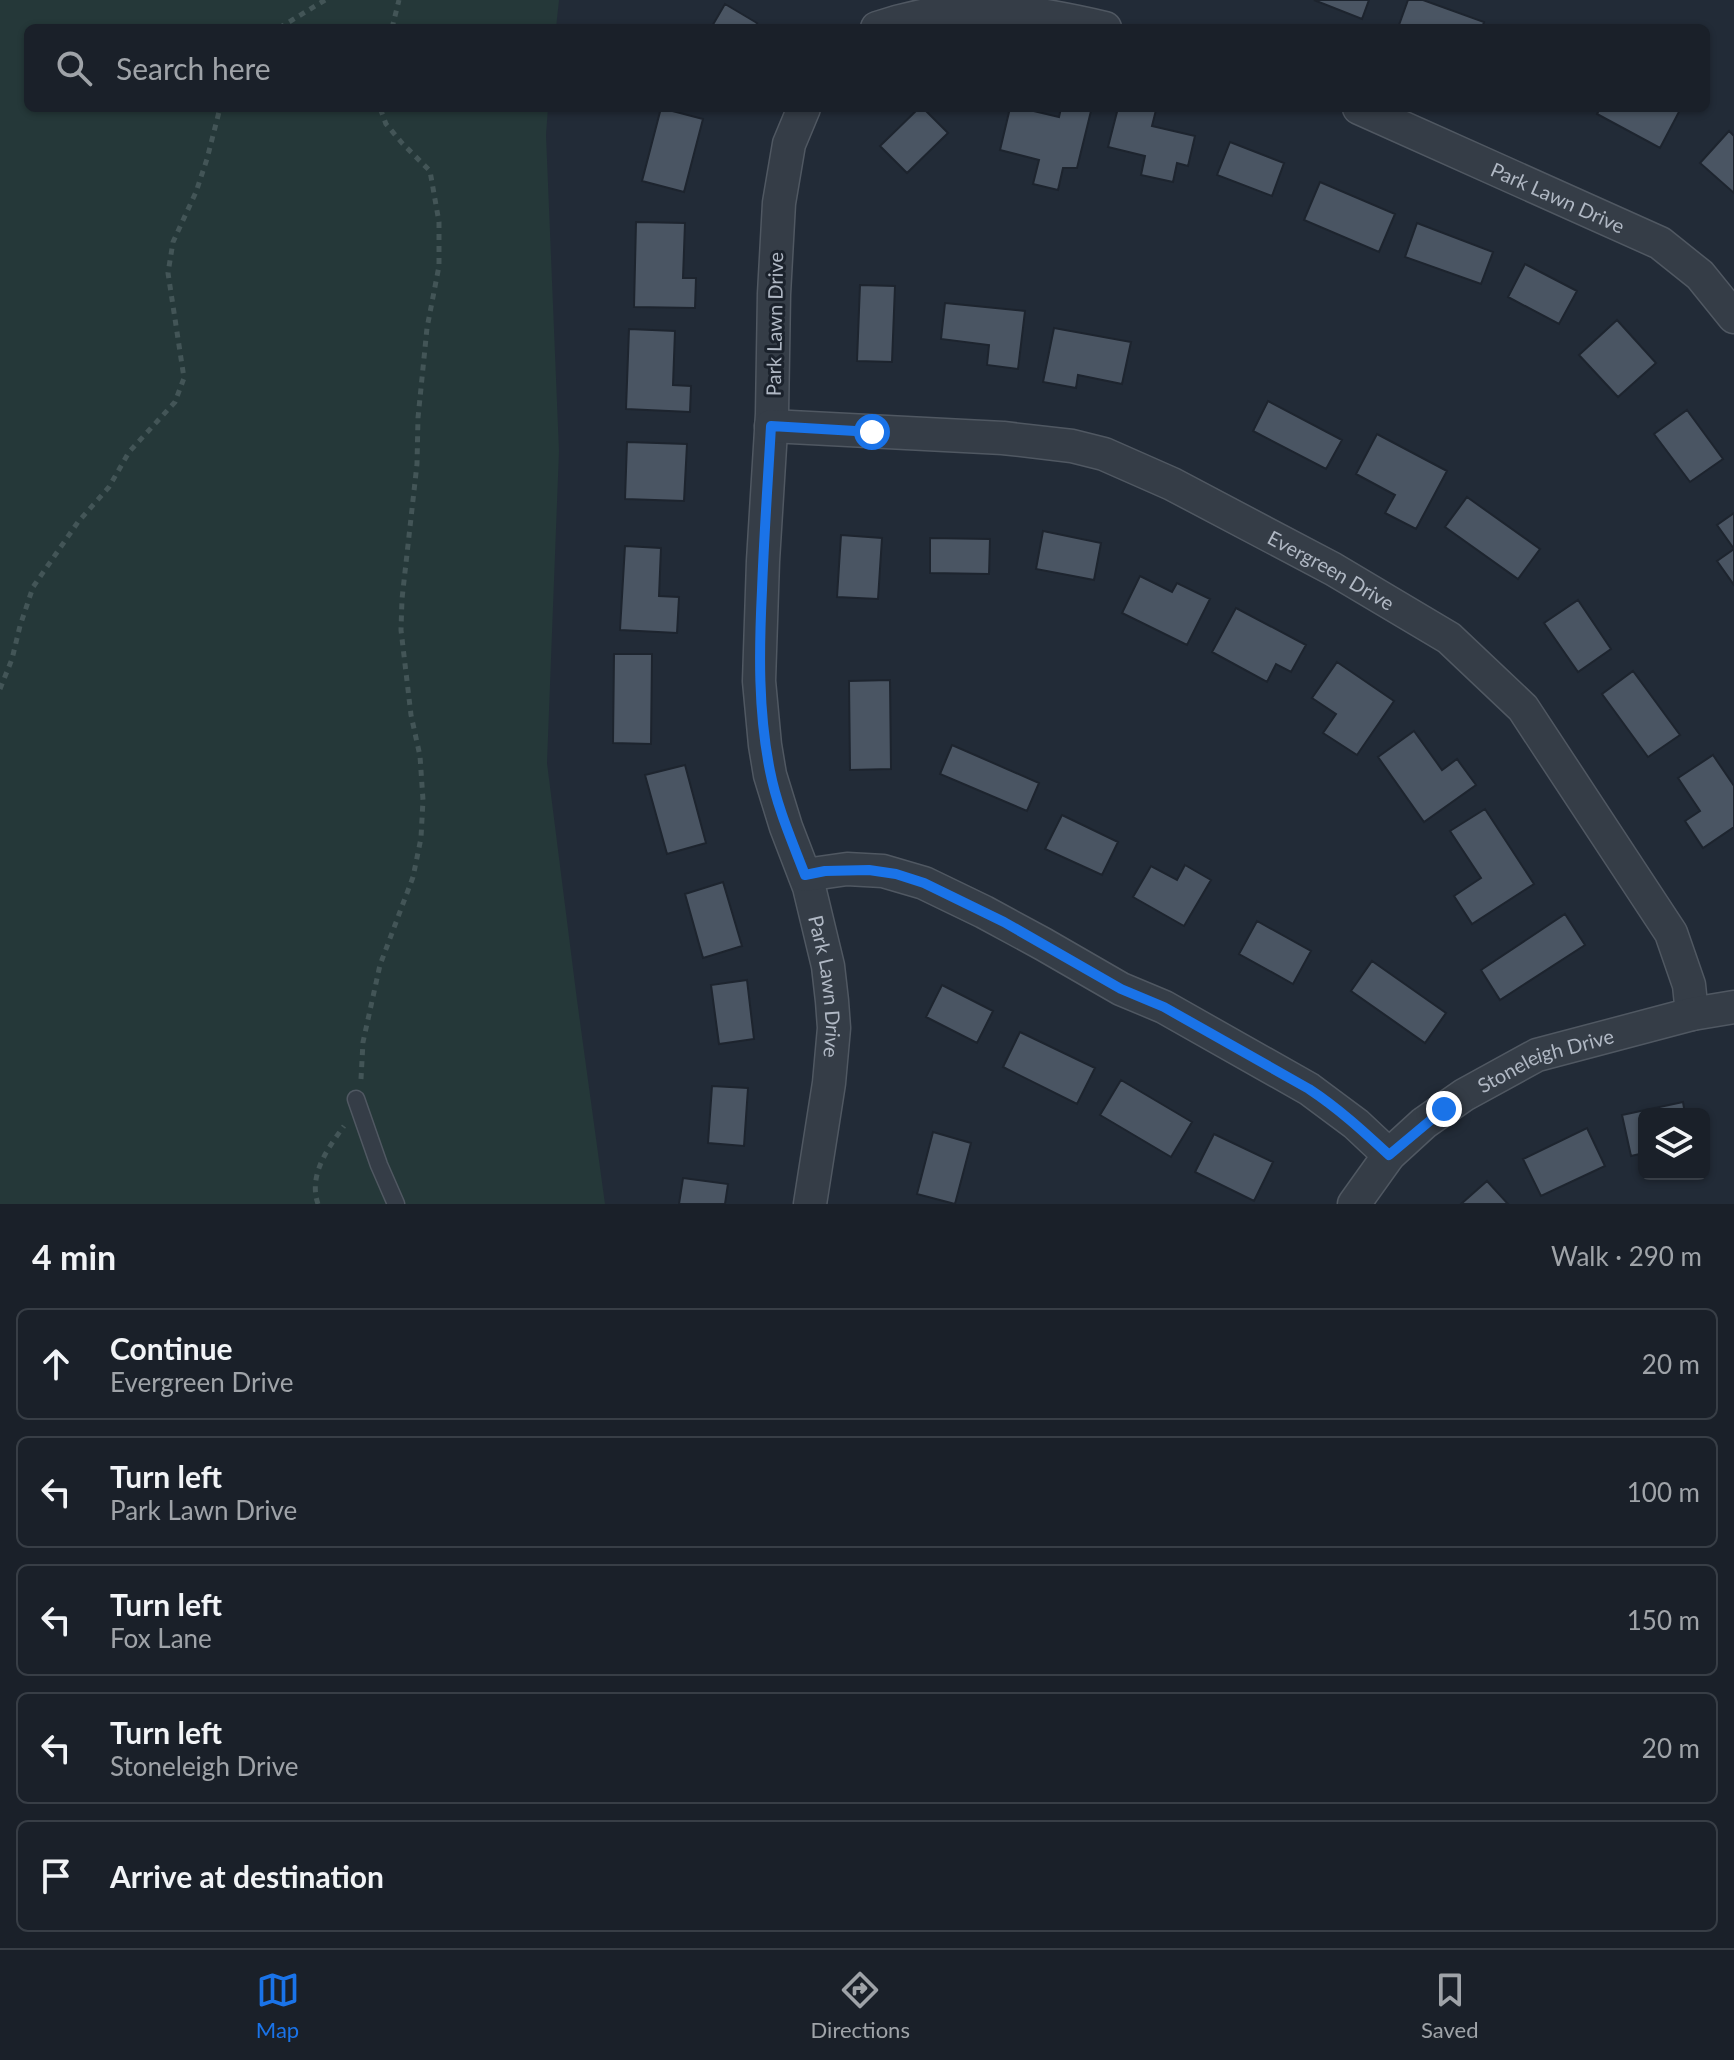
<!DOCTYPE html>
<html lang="en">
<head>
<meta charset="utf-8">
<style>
  body { margin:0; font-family:Lato,sans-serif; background:#232831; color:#f1f3f6 }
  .controls { position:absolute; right:24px; bottom:24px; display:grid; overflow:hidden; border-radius:12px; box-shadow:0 2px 6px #0004 }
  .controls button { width:72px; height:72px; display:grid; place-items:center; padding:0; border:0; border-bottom:2px solid #383e46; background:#1a2029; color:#f1f3f6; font:40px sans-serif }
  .stop { position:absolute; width:24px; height:24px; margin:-18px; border:6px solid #1a73e8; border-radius:50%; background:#fff }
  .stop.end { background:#1a73e8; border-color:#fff; box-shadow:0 2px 8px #0008 }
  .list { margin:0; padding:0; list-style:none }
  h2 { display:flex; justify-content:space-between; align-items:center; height:104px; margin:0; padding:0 32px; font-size:34px }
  h2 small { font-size:26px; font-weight:400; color:#9fa3a8 }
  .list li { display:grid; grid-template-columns:52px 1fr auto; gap:24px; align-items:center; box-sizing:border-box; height:112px; margin:0 16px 16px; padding:0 16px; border:2px solid #383e46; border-radius:12px }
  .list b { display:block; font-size:30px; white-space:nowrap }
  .list p { margin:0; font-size:26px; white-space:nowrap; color:#9fa3a8 }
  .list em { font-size:26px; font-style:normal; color:#9fa3a8 }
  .icon { flex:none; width:44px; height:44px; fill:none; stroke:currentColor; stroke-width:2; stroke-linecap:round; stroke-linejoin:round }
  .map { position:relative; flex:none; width:1734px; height:1204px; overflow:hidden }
  .search { position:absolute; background:#1a2029; box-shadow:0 2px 6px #0004; left:24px; right:24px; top:24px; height:88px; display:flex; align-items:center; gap:20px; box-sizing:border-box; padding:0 28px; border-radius:12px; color:#9fa3a8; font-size:30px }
  .sheet { height:744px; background:#1a2029 }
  nav { display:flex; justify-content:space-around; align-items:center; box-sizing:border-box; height:112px; border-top:2px solid #383e46; background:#1a2029; font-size:22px; color:#9fa3a8 }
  nav a { display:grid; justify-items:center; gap:4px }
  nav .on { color:#1a73e8 }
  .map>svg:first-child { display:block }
</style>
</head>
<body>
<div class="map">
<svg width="1734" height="1204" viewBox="0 0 1734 1204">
  <rect width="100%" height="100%" fill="#222b37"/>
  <path fill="#253839" d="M0 0H559L556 28H28V108H548L546 135 559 451 547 763 577 1000 605 1204H0Z"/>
  <path fill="#4a5563" stroke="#1d242e" stroke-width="2" d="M1314 0H1369L1362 19Z
    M1408 0H1423L1484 22 1482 28H1408L1399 25Z
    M725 4 757 23 754 28H711Z
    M661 108 703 119 684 192 642 181Z
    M919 108H923L948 133 907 173 880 146Z
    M1010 108H1021L1059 117 1061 108H1080L1091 111 1077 168H1063L1058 190 1033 184 1039 160 1000 150Z
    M1118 108H1148L1156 110 1152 126 1195 136 1188 166 1177 163 1173 182 1141 175 1145 156 1108 147Z
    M1600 108H1681L1660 148 1597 114Z
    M1729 131 1734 136V193L1700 163Z
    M1230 142 1284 163 1272 196 1217 175Z
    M1320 182 1395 214 1379 252 1304 220Z
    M636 222 685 223 683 278H696L695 308 634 307Z
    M1417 223 1493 252 1481 284 1405 257Z
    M1525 264 1577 291 1559 324 1508 297Z
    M860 285 895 286 892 362 857 361Z
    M945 303 1025 311 1018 369 987 365 989 345 941 339Z
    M1617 320 1656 363 1618 397 1579 355Z
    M1054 328 1131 342 1122 384 1078 375 1076 388 1043 382Z
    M629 329 675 331 673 385 691 386 690 412 626 409Z
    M1268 401 1342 440 1326 469 1253 431Z
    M1687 410 1723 459 1690 482 1654 434Z
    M1377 434 1447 471 1416 529 1385 513 1395 495 1356 474Z
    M627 442 687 444 684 501 625 499Z
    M1467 497 1540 549 1518 579 1445 527Z
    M1734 513V585L1717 561 1734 549 1717 525Z
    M1043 531 1101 543 1094 580 1036 569Z
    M841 535 882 538 878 599 837 597Z
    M930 538 990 539 989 574 930 573Z
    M625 546 661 548 659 596 679 597 677 633 620 630Z
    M1140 576 1172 592 1177 583 1210 599 1187 645 1122 613Z
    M1578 600 1611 649 1578 672 1544 623Z
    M1236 608 1306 645 1291 672 1276 664 1267 682 1212 652Z
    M614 654H652L651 744 613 743Z
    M1337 662 1394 701 1357 755 1323 733 1336 714 1312 698Z
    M1633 671 1680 735 1648 757 1602 694Z
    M890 680 891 769 850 770 849 681Z
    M1414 731 1442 770 1457 759 1476 785 1424 822 1378 757Z
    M952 745 1039 783 1027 811 940 774Z
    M1713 755 1734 786V827L1703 848 1685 821 1700 811 1678 778Z
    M685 765 706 843 667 854 645 775Z
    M1485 809 1534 884 1472 924 1454 896 1481 878 1450 831Z
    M1062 815 1118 842 1102 875 1045 849Z
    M1185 865 1211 880 1184 926 1133 897 1151 866 1177 880Z
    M723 882 742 946 703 958 685 894Z
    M1565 914 1585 945 1500 1000 1481 970Z
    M1257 921 1311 951 1293 984 1239 954Z
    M1372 961 1446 1013 1425 1043 1351 991Z
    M747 980 754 1039 719 1044 711 985Z
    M942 985 993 1011 977 1043 926 1017Z
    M1020 1032 1095 1068 1077 1104 1003 1067Z
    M1121 1080 1192 1122 1171 1157 1100 1115Z
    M712 1086 748 1088 744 1146 708 1143Z
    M1683 1102 1685 1114H1644V1153L1631 1156 1622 1115Z
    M1587 1128 1605 1166 1541 1196 1523 1159Z
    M933 1132 971 1143 955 1204 917 1194Z
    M1214 1134 1273 1162 1254 1201 1195 1172Z
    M683 1178 728 1184 725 1204H679Z
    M1487 1181 1508 1204H1461Z"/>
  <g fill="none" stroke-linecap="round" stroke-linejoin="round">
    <defs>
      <path id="service" d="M356 1099 379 1165 396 1204"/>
      <g id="minor">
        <path d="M877 28C960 0 1020 8 1105 28"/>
        <path id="s1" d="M804 108 789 144 779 203 774 294 772 414 763 561 759 681 765 745 770 775 786 827 809 887 828 966 832 1001 834 1028 829 1083 810 1204"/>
        <path id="s2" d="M1359 108 1660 243 1700 275 1734 317"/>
        <path id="s3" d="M771 426 1003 438 1072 446 1104 454 1172 484 1333 569 1449 638 1523 708 1671 933 1689 985 1692 1014"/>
        <path d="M805 875 847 869 883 871 924 883 984 912 1043 944 1121 989 1164 1007 1309 1089 1356 1124 1389 1155"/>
        <path id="s4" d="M1354 1204 1389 1155 1424 1123 1464 1095 1537 1055 1692 1014 1734 1007"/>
      </g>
    </defs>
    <use href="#service" stroke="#505862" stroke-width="19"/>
    <use href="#minor" stroke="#505862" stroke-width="35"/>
    <path stroke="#435557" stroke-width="5" stroke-dasharray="6 6" stroke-linecap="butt" d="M279 28 325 0
      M392 28 399 0
      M0 689 12 659 20 626 33 587 78 522 109 487 129 452 175 402 184 378 168 273 173 242 196 192 207 159 220 108
      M361 1079 363 1042 380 965 413 877 421 838 423 800 420 756 411 715 401 630 402 599 417 464 418 418 427 328 439 266V222L430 171 402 143 386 124 380 108
      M318 1204C308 1175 328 1148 344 1126"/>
    <use href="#service" stroke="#353d47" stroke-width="16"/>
    <use href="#minor" stroke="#353d47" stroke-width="32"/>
  </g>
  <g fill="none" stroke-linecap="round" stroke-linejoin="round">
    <path stroke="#1a73e8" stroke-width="10" d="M872 432 771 426C768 480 764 535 762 590 759 651 758 711 770 771 777 807 792 841 805 875L825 871 869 870 896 874 924 883 1004 922 1121 989 1164 1007 1309 1089C1338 1108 1363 1131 1389 1155L1444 1109"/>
  </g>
  <g text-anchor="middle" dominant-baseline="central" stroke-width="6" stroke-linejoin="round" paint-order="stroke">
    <g font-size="20" fill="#b0b8c4" stroke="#1b222c">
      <text stroke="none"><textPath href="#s2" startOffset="218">Park Lawn Drive</textPath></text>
      <text transform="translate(774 324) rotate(-89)">Park Lawn Drive</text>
      <text stroke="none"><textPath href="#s3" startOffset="590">Evergreen Drive</textPath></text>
      <text stroke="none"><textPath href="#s1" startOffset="892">Park Lawn Drive</textPath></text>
      <text stroke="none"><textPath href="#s4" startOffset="246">Stoneleigh Drive</textPath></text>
    </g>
  </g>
</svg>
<div class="controls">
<button><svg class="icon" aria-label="layers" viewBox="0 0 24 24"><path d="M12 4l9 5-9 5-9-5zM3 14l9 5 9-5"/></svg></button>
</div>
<div class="stop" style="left:872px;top:432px"></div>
<div class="stop end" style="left:1444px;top:1109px"></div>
<div class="search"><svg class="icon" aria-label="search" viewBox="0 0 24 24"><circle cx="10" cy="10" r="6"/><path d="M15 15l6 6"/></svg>Search here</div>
</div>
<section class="sheet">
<h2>4 min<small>Walk · 290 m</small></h2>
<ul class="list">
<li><svg class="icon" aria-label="ahead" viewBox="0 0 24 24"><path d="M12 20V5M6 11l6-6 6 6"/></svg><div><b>Continue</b><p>Evergreen Drive</p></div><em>20 m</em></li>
<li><svg class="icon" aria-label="left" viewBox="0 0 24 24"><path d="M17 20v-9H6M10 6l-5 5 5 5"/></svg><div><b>Turn left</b><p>Park Lawn Drive</p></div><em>100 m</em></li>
<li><svg class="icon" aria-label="left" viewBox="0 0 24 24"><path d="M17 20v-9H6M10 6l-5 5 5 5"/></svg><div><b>Turn left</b><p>Fox Lane</p></div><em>150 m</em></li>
<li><svg class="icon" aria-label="left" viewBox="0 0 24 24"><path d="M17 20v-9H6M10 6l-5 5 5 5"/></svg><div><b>Turn left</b><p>Stoneleigh Drive</p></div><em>20 m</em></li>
<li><svg class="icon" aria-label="arrive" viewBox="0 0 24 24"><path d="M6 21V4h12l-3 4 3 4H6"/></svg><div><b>Arrive at destination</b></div></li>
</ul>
</section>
<nav>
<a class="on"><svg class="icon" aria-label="map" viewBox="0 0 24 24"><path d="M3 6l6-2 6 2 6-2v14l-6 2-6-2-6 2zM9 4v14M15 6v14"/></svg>Map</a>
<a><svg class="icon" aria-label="directions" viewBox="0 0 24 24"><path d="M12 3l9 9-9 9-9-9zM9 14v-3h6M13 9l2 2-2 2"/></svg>Directions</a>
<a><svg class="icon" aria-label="saved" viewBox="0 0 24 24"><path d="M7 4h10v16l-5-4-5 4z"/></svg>Saved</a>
</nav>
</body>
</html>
